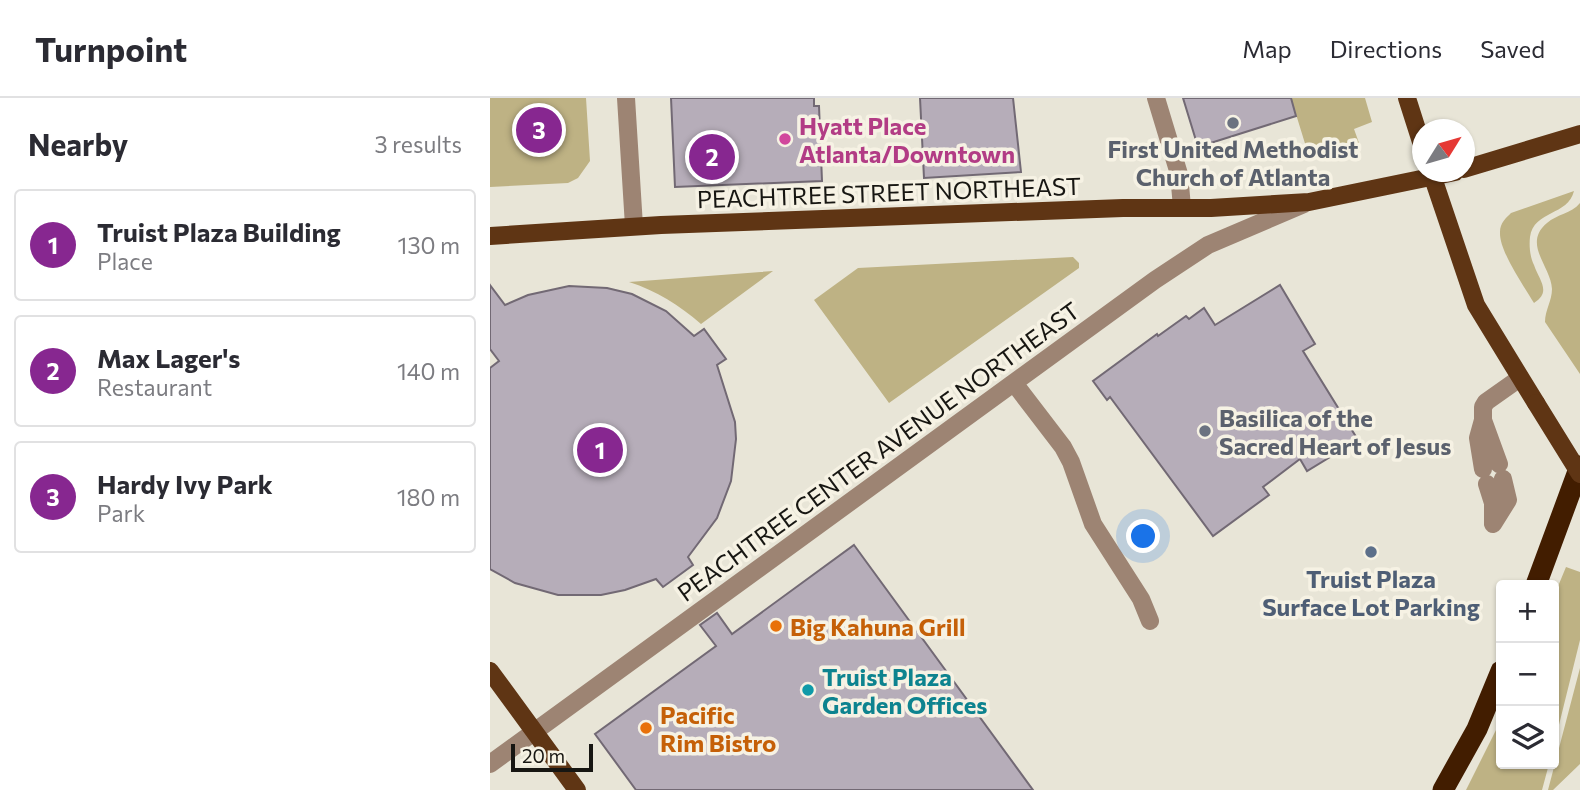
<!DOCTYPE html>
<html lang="en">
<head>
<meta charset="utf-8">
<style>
  body { margin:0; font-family:Commissioner,sans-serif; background:#f7f7f7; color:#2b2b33 }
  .controls { position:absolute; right:21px; bottom:21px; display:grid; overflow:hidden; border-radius:7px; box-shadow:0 2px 5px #0004 }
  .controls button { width:63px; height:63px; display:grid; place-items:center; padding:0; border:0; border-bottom:2px solid #e1e1e2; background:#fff; color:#2b2b33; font:35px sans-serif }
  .compass { position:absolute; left:922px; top:21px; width:63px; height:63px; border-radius:50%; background:#fff; box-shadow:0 2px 5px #0004; rotate:53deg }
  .scale { position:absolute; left:21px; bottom:18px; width:82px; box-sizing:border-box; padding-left:7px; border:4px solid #171612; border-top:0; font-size:19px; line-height:24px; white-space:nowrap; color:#171612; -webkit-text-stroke:5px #f6f2e4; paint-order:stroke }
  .you { position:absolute; left:654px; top:439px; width:24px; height:24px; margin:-18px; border:5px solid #fff; border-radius:50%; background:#1a73e8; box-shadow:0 0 0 10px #1a73e833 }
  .badge { display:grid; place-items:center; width:46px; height:46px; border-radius:50%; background:#872790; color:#fff; font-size:23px; font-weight:700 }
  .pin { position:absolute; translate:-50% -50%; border:4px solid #fff; box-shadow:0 2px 7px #0006 }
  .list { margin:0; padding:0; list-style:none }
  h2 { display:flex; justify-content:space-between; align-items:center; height:91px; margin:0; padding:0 28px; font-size:30px }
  h2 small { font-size:23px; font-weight:400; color:#7c7c81 }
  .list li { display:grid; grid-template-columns:46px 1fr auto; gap:21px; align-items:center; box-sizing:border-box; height:112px; margin:0 14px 14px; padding:0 14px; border:2px solid #e1e1e2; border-radius:7px }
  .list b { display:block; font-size:26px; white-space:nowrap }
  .list p { margin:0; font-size:23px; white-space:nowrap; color:#7c7c81 }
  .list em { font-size:23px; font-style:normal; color:#7c7c81 }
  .icon { flex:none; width:38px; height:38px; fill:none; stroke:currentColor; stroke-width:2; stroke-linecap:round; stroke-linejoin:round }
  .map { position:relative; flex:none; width:1090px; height:692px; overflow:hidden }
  header { display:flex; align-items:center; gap:42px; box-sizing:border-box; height:98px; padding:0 35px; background:#fff; border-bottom:2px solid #e1e1e2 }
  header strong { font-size:33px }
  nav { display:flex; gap:38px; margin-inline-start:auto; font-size:24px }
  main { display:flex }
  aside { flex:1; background:#fff }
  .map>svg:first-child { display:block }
</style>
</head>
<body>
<header>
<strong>Turnpoint</strong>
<nav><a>Map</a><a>Directions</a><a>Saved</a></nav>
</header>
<main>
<aside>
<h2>Nearby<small>3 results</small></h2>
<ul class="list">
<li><span class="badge">1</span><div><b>Truist Plaza Building</b><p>Place</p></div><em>130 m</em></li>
<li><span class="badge">2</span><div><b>Max Lager's</b><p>Restaurant</p></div><em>140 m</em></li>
<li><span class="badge">3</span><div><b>Hardy Ivy Park</b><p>Park</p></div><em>180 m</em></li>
</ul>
</aside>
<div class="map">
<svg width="1090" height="692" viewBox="0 0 1090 692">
  <rect width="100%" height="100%" fill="#e8e5d7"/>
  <path fill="#beb284" d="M0 0H96L100 63 88 80 78 85 0 89Z
    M801 0H875L882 24 864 31 869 45 851 50 817 52Z
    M1084 93C1078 118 1044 112 1040 139 1039 148 1040 159 1044 167 1049 182 1062 194 1044 205 1034 188 1009 153 1010 134 1010 125 1016 120 1021 115Z
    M1090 105V276L1055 224C1055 212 1062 203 1062 191 1061 168 1032 146 1057 125 1067 116 1081 116 1090 105Z
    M583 159 589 165V170L399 305 324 202 368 170Z
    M283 173 211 226C189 207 167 193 139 184Z
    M1076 469 1090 474V542L1064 647V498Z
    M1090 570V666L1063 692H1058Z
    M1011 622V666H1059L1052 692H976Z"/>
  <path fill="#b6adb9" stroke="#726974" stroke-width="2" d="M181 0H324V8H329L332 83 185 89Z
    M430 0H523L531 74 434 80Z
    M693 0H801L806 18 708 49Z
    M0 187 15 207 38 197 79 188 117 190 142 196 176 213 204 238 214 231 236 261 227 267 245 324 246 341 241 383 227 420 198 459 203 467 173 489 166 481 135 492 111 497H68L25 485 0 471V270L9 263 0 251Z
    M790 187 825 246 813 253 868 342 817 373 810 361 773 389 779 397 723 438 620 299 617 302 603 283 667 236 668 238 696 218 699 221 714 210 725 227Z
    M364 447 543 692H146L105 636 226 548 210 527 227 515 242 536Z"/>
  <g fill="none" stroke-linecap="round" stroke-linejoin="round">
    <path stroke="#9d8473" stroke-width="18" d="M136 0 144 128
      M666 0 689 76 692 109
      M524 285 573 349 581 364 603 426 651 501 660 523
      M993 322 1009 366
      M993 371 988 340 993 322V309L996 304 1030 280
      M997 386 1003 405V426
      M1003 426 1018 402 1013 381
      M0 666 665 182 718 147 814 106"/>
    <path stroke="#5f3514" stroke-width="18" d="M917 0 932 47
      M974 71 1090 36
      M941 74 986 207 1046 305
      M0 138 171 127 633 110H721L819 104 965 74
      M0 573 87 692"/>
    <path stroke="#421d00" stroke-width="21" d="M1046 487 1090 368
      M953 692 987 631 1011 573"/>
    <path stroke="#5f3514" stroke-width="18" d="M1046 305 1090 376"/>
  </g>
  <g fill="#6b7280" stroke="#f6f2e4" stroke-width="2.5">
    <circle cx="743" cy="25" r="7"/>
    <circle cx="715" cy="333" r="7"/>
  </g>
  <circle fill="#d1479c" stroke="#f6f2e4" stroke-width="2.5" cx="295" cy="41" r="7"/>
  <circle fill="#5c6f8a" stroke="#f6f2e4" stroke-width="2.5" cx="881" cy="454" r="7"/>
  <g fill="#e8710a" stroke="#f6f2e4" stroke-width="2.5">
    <circle cx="286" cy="528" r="7"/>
    <circle cx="156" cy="630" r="7"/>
  </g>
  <circle fill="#0f9aa8" stroke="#f6f2e4" stroke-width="2.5" cx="318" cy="592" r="7"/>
  <g text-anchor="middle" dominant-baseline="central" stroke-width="7" stroke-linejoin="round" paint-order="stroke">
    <g font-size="24" font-weight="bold" fill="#b23c85" stroke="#f6f2e4" text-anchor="start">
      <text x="309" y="27">Hyatt Place<tspan x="309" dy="28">Atlanta/Downtown</tspan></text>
    </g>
    <g font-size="24" font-weight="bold" fill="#5b616d" stroke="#f6f2e4">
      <text x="743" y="50">First United Methodist<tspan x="743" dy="28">Church of Atlanta</tspan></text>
      <text x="729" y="319" text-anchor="start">Basilica of the<tspan x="729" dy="28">Sacred Heart of Jesus</tspan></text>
    </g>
    <g font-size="24" fill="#171612" stroke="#f6f2e4">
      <text transform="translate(399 94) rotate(-2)">PEACHTREE STREET NORTHEAST</text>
      <text transform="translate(388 353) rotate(-36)">PEACHTREE CENTER AVENUE NORTHEAST</text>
    </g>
    <g font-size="24" font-weight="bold" fill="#4e5e75" stroke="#f6f2e4">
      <text x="881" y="480">Truist Plaza<tspan x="881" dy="28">Surface Lot Parking</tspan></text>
    </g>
    <g font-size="24" font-weight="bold" fill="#c56008" stroke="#f6f2e4" text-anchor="start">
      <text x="300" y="528">Big Kahuna Grill</text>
      <text x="170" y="616">Pacific<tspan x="170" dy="28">Rim Bistro</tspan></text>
    </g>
    <g font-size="24" font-weight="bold" fill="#0d838f" stroke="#f6f2e4" text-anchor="start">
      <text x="332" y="578">Truist Plaza<tspan x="332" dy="28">Garden Offices</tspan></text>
    </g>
  </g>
</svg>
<div class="controls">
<button>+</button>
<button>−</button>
<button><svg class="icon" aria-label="layers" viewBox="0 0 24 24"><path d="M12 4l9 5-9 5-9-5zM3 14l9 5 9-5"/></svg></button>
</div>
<svg class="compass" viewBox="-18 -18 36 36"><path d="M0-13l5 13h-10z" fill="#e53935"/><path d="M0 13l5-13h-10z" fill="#7c7c81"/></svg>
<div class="scale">20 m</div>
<div class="you"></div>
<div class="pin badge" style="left:110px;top:352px">1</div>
<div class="pin badge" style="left:222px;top:59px">2</div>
<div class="pin badge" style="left:49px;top:32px">3</div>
</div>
</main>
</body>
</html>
